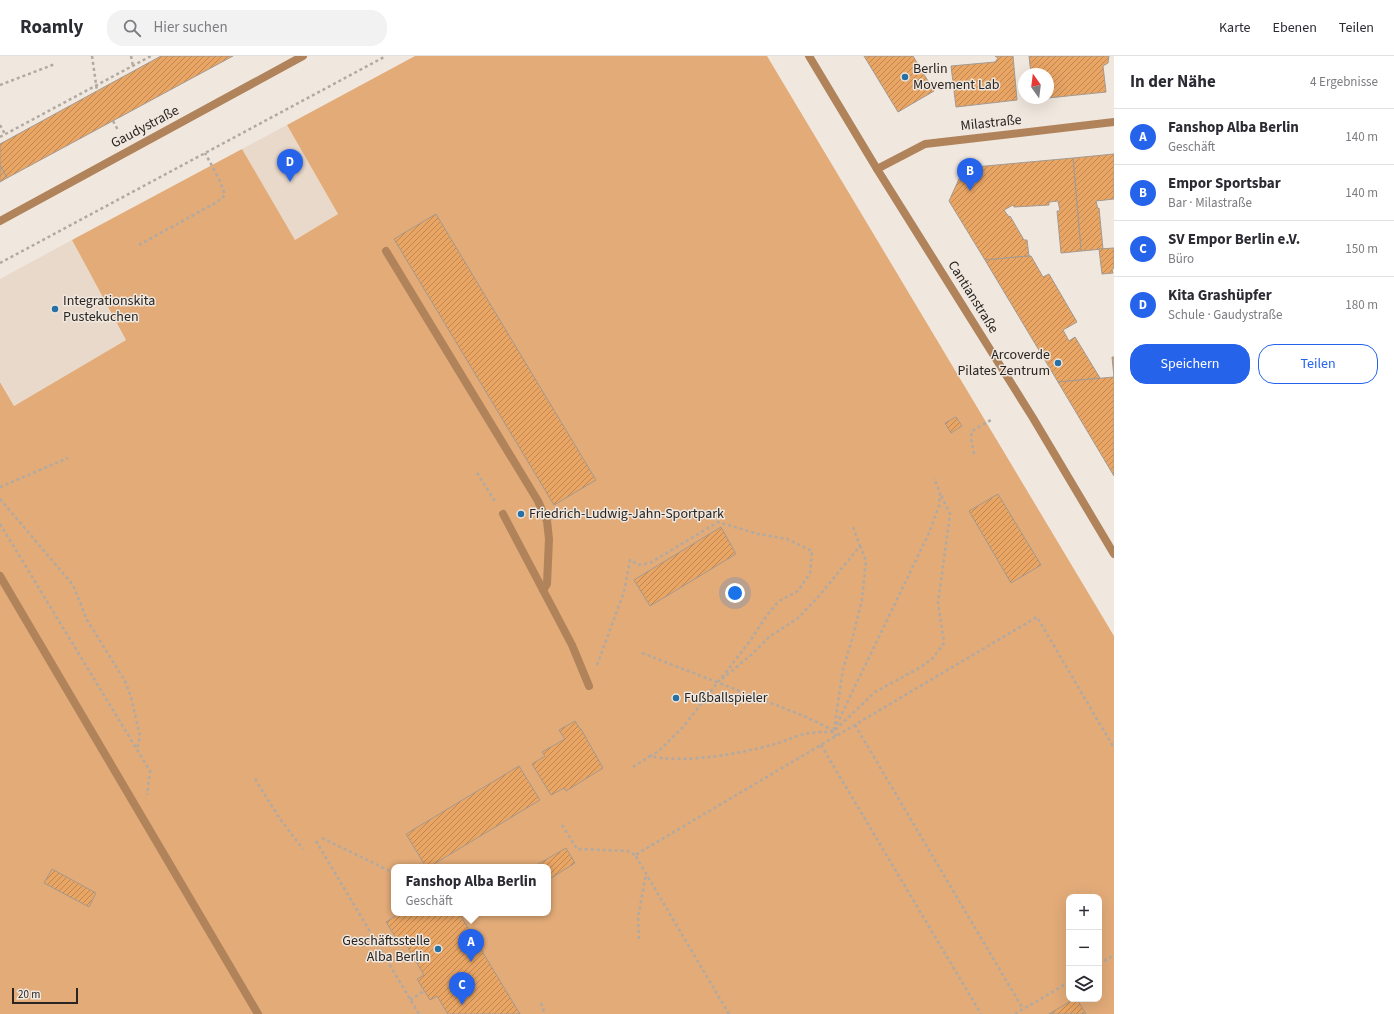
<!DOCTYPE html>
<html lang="de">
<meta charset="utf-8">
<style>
:root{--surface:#fff;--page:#f2f2f3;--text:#2b2b33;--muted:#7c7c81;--line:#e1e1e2;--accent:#2563eb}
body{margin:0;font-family:"Source Sans 3",sans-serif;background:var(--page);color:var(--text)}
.controls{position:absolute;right:12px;bottom:12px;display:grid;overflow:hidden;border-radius:8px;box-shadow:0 4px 16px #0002}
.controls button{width:36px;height:36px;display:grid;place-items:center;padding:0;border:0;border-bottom:1px solid var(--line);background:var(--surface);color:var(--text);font:20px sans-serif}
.compass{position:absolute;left:1018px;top:12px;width:36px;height:36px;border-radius:50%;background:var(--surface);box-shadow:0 4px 16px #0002;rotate:346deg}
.scale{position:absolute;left:12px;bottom:10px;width:66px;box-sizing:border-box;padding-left:4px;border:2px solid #282522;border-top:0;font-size:11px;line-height:14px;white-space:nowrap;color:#282522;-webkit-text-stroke:3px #f0e7de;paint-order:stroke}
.you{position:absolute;left:735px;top:537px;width:14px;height:14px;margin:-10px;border:3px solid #fff;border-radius:50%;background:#1a73e8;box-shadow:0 0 0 6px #1a73e833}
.badge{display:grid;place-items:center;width:26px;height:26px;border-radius:50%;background:var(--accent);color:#fff;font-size:13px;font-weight:700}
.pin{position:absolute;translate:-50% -33px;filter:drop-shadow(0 1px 2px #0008)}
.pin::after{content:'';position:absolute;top:21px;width:14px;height:12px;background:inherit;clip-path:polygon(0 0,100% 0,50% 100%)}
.popup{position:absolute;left:391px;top:808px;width:160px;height:52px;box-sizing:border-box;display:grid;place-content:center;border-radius:8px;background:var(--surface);filter:drop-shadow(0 1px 3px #0005);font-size:13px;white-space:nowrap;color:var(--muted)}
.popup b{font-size:15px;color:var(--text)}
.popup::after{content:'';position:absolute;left:50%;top:100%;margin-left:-8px;border:8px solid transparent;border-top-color:var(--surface)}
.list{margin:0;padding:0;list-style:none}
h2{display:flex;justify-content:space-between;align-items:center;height:52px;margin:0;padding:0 16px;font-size:17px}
h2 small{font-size:13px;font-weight:400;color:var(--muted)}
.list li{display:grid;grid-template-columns:26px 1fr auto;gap:12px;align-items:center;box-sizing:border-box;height:56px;padding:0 16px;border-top:1px solid var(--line)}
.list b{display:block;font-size:15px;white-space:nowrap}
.list p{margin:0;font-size:13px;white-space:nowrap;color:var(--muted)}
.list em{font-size:13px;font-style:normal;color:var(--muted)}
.actions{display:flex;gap:8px;padding:12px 16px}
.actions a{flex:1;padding:9px 0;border:1px solid var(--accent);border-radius:16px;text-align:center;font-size:14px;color:var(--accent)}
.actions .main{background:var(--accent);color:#fff}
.icon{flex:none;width:22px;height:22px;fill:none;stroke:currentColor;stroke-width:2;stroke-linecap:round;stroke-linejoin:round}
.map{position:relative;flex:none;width:1114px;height:958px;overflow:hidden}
header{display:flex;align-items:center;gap:24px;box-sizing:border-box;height:56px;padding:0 20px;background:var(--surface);border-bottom:1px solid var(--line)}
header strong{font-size:19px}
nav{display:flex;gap:22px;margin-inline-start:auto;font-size:14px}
.search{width:280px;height:36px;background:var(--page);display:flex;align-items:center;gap:10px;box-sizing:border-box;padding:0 14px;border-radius:16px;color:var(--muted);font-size:15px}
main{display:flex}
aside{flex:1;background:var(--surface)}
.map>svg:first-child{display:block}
.built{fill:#e9d9cb}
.park{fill:#e2ab78;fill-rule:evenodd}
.building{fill:url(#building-hatch);stroke:#a39a92}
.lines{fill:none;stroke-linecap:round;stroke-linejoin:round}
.path{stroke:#b1aaa3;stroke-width:2.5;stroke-dasharray:3 3;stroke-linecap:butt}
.lane{stroke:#b0835a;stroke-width:8}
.street{stroke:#b0835a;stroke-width:8}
.poi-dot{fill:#2670a3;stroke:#f0e7de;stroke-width:1.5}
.labels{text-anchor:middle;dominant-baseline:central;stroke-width:3;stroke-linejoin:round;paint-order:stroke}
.poi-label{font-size:14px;fill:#282522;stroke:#f0e7de;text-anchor:start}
.street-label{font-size:14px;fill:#282522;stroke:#f0e7de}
</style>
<header>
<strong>Roamly</strong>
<div class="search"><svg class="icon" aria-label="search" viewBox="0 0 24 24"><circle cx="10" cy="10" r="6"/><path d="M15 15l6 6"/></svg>Hier suchen</div>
<nav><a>Karte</a><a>Ebenen</a><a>Teilen</a></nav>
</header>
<main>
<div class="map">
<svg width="1114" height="958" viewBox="0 0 1114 958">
<defs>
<pattern id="building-hatch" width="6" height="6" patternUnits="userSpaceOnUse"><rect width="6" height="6" fill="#e9a564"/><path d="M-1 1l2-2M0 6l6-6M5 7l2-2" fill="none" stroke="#bd8652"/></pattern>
</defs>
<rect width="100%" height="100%" fill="#f0e7de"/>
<g class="built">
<polygon points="287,69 338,158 295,184 242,93"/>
<polygon points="72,184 126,284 14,350 0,325 0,223"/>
</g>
<path class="park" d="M 415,0 L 767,0 L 1114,580 L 1114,958 L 0,958 L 0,326 L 14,350 L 126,284 L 72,184 L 242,93 L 295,184 L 338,158 L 287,69 ZM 394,811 L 548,811 L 548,857 L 394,857 ZM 1069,841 L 1099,841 L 1099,943 L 1069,943 Z"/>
<g class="building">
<polygon points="161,0 233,0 7,122 0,109 0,88"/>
<polygon points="864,0 913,0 934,35 898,56"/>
<polygon points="995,0 1013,0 1017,44 956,51 951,10 995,6 998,2"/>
<polygon points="1029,0 1109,0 1108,7 1103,10 1106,36 1048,42 1048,18 1031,18"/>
<polygon points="1114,98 1114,143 1096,145 1098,153 1099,152 1103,193 1081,195 1073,102"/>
<polygon points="1073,102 1081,195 1061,197 1057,155 1060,155 1058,145 1049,146 1049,149 1014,151 1013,149 1004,154 1009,161 1010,160 1024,184 1027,184 1029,200 985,204 949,145 964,112"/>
<polygon points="0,109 7,122 0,126"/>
<polygon points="436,158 596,424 554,449 394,183"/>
<polygon points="1114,192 1114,212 1112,213 1113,217 1102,218 1099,193"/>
<polygon points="1029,200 1031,200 1043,221 1049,218 1077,266 1063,274 1069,285 1075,281 1100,322 1058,326 985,204"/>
<polygon points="1112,301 1114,301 1114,321"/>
<polygon points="1114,321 1114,420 1058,326"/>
<polygon points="956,361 962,370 951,377 945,367"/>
<polygon points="998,438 1041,509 1011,527 969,455"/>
<polygon points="721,471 736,498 650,550 634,524"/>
<polygon points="575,665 580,673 581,673 603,712 566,735 564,732 551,739 532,708 545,700 542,696 565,683 559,674"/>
<polygon points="519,710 540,744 429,811 426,811 406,778"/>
<polygon points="566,792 575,807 548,824 548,811 533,811"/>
<polygon points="52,813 96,837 89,851 44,827"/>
<polygon points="400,857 459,857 520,958 448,958 437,940 430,944 417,923 424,919 403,883 398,885 386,866"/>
<polygon points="1074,943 1077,943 1086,958 1049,958"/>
</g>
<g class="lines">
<g class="path">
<polyline points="92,0 97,35"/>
<polyline points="131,0 133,10"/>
<polyline points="0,29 55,8"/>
<polyline points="113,65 118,74"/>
<polyline points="0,69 5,78"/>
<polyline points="0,81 151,0"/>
<polyline points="139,189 217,146 225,139 219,123 205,97"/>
<polyline points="0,207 386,0"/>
<polyline points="974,398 971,381 972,375 991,364"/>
<polyline points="477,417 496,447"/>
<polyline points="0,431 68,402"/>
<polyline points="0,443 73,529 87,564 125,625 131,641 140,680 137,693"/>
<polyline points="0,468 150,715 147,739"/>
<path d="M 642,597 L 804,660 C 815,666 830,670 836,680"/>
<path d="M 597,609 L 624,536 L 630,504 L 638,509 L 650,507 L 718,466 L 758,478 L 787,483 L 812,495 L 810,517 L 798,535 L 779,545 L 767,559 L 750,585 L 683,671 L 659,695 L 650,700 C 682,708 739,698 771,689 C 784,686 796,679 809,677 C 817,676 825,676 833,676 L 875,636 L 921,611 L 933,602 L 944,587 L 938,547 L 950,458 L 940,437"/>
<polyline points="722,623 751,599 769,581 798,562 819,540 860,490 853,471"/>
<polyline points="855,669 1023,953"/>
<polyline points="834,674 929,477 939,450 940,437 934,422"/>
<polyline points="834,674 843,613 853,580 862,543 866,505 860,490"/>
<polyline points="821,689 981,958"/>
<polyline points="633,711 650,700"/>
<polyline points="255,723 280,763 303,793"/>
<polyline points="562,769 577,793 628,795 635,799"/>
<polyline points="322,782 394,817"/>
<polyline points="316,785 419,958"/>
<polyline points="639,883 638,862 646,818"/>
<polyline points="1099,908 1114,899"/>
<polyline points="410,944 424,935"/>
<polyline points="541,947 544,956 543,958"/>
<polyline points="729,958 635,799 1037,561 1114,692"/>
<polyline points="1015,958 1069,926"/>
</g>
<g class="lane">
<polyline points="386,195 538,445 547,465 549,483 547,528 543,534"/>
<polyline points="503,458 572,589 589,630"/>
<polyline points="0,520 258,958"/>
</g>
<g class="street">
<polyline points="809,0 877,113 1033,362 1114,498"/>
<polyline points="877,113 925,88 1114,66"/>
<polyline points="0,165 303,0"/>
</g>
</g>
<g class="poi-dot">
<circle cx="905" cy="21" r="4"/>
<circle cx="55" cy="253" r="4"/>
<circle cx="1058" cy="307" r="4"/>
<circle cx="521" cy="458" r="4"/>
<circle cx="676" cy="642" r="4"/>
<circle cx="438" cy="893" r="4"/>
</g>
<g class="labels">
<g class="poi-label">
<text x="913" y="13">Berlin<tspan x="913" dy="16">Movement Lab</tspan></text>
<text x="63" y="245">Integrationskita<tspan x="63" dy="16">Pustekuchen</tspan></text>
<text x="1050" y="299" text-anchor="end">Arcoverde<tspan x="1050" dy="16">Pilates Zentrum</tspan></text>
<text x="529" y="458">Friedrich-Ludwig-Jahn-Sportpark</text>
<text x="684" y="642">Fußballspieler</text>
<text x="430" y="885" text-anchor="end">Geschäftsstelle<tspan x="430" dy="16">Alba Berlin</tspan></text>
</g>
<g class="street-label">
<text transform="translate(991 67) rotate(-6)">Milastraße</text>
<text transform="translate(145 71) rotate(-28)">Gaudystraße</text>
<text transform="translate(973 241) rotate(58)">Cantianstraße</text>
</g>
</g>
</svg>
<div class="controls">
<button>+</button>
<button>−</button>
<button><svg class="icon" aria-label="layers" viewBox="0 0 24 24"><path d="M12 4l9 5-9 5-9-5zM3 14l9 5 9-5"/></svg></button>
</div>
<svg class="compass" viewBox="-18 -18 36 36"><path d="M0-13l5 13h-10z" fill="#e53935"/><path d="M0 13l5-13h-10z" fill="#7c7c81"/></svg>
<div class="scale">20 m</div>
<div class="you"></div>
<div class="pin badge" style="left:471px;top:906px">A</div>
<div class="popup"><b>Fanshop Alba Berlin</b>Geschäft</div>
<div class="pin badge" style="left:970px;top:135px">B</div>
<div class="pin badge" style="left:462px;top:949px">C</div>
<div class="pin badge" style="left:290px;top:126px">D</div>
</div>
<aside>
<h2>In der Nähe<small>4 Ergebnisse</small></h2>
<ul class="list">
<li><span class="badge">A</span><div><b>Fanshop Alba Berlin</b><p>Geschäft</p></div><em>140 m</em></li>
<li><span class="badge">B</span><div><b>Empor Sportsbar</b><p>Bar · Milastraße</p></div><em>140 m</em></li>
<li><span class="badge">C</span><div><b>SV Empor Berlin e.V.</b><p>Büro</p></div><em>150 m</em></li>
<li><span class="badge">D</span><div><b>Kita Grashüpfer</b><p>Schule · Gaudystraße</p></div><em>180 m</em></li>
</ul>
<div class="actions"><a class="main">Speichern</a><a>Teilen</a></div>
</aside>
</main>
